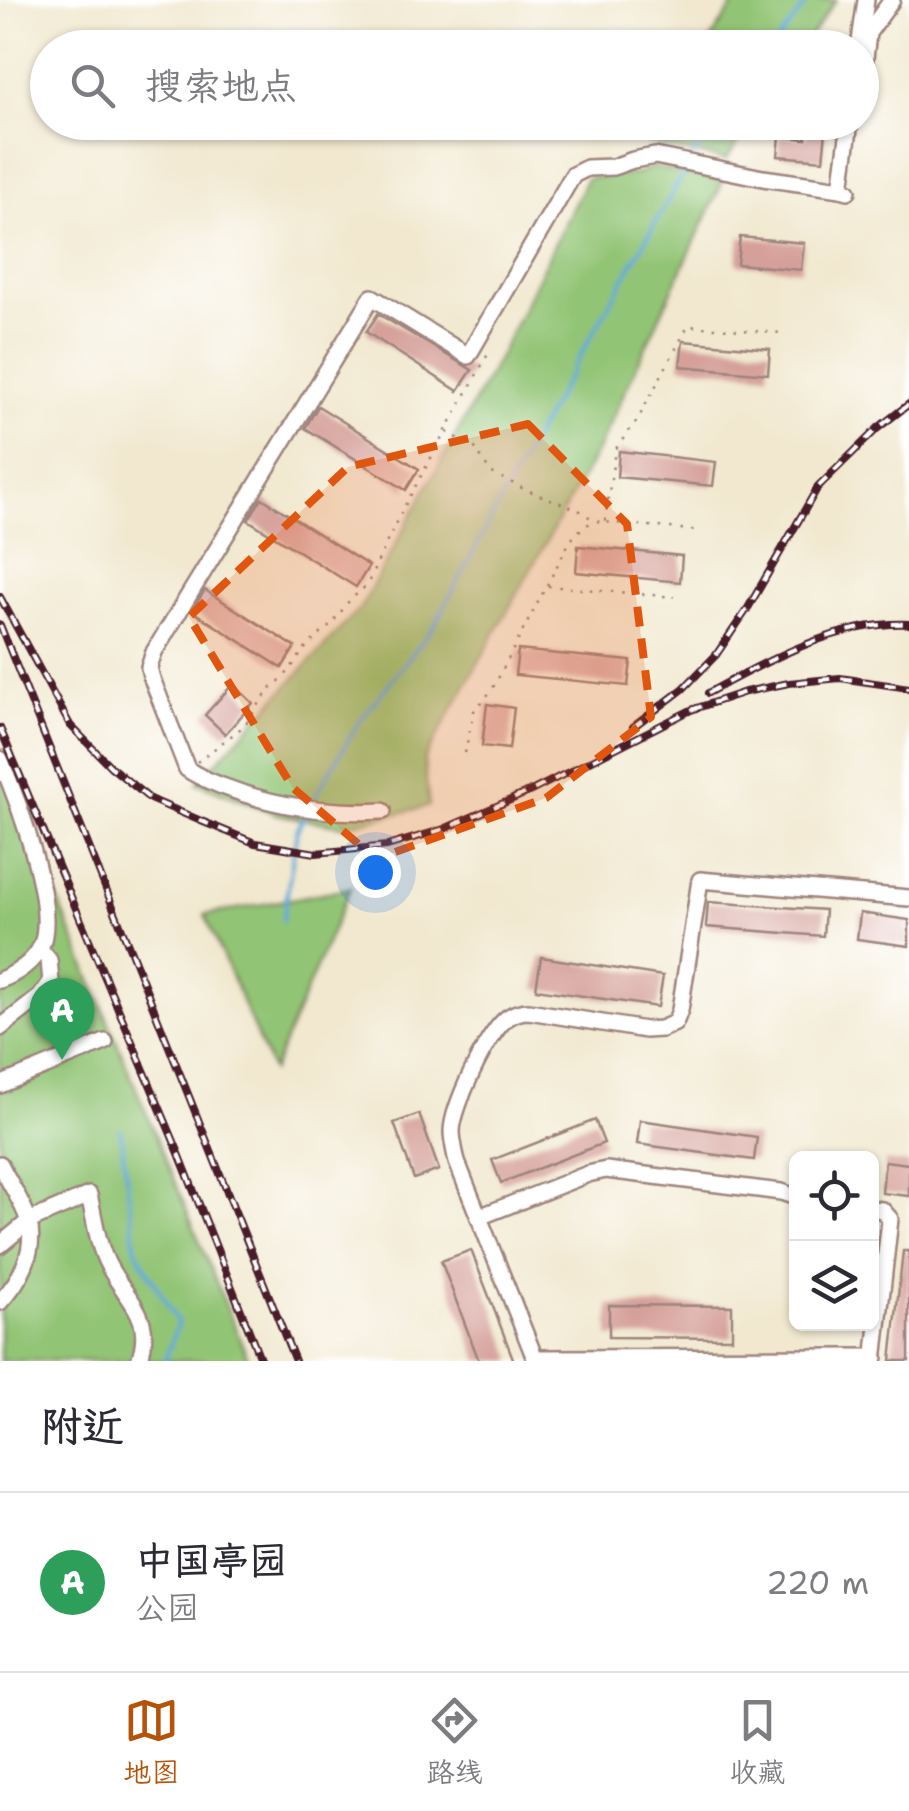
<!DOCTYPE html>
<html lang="zh">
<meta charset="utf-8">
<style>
:root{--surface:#fff;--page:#f7f7f7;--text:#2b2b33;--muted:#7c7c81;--line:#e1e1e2;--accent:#b45309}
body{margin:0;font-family:"Shantell Sans","LXGW WenKai TC",sans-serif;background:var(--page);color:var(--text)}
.controls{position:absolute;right:30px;bottom:30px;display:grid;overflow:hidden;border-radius:15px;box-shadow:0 2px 8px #0004}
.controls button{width:90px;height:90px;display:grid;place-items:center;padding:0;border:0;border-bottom:2px solid var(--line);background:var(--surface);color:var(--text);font:50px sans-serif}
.you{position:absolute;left:375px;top:872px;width:35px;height:35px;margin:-25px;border:8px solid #fff;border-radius:50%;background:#1a73e8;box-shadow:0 0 0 15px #1a73e833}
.badge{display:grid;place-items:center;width:65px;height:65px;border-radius:50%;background:var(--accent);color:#fff;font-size:32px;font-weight:700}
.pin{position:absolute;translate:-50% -82px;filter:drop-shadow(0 2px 5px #0008)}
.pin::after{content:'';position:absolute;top:52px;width:35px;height:30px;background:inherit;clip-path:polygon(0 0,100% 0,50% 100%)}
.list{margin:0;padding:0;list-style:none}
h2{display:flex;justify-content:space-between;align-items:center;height:130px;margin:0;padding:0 40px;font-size:42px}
h2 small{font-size:32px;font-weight:400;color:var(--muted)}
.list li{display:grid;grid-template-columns:65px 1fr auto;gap:30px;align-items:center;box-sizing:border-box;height:180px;padding:0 40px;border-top:2px solid var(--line)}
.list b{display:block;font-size:38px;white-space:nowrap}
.list p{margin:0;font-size:32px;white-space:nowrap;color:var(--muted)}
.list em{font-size:32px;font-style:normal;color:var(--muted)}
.icon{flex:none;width:55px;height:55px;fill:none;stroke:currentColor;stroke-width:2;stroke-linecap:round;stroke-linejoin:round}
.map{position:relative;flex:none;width:909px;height:1361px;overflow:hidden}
.search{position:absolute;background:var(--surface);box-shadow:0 2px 8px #0004;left:30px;right:30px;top:30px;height:110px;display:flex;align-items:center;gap:25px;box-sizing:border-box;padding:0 35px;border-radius:55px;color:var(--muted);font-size:38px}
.sheet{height:310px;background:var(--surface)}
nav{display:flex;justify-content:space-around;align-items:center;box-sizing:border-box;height:140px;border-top:2px solid var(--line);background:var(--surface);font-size:28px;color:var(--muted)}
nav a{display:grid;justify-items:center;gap:5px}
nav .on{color:var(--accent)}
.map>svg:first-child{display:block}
.green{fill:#92c474;stroke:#6e7250;stroke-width:2.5}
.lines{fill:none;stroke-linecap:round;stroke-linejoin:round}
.stream{stroke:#65aadb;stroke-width:4}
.building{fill:#d6a09a}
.minor-casing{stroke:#9e847d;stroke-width:20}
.path{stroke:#9e847d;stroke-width:2.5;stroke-dasharray:2.5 8;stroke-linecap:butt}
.minor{stroke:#fff;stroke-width:15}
.rail-casing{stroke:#4a1f2b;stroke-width:8}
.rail{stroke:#fff;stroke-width:4;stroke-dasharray:11;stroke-linecap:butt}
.marked{fill:#e0560e;fill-opacity:0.2;stroke:#e0560e;stroke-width:8;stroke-dasharray:20 12;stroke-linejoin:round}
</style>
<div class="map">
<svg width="909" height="1361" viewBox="0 0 909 1361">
<rect width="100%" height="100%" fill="#fff"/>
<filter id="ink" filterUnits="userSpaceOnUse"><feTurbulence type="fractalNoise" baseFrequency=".01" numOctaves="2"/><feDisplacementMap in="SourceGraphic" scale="20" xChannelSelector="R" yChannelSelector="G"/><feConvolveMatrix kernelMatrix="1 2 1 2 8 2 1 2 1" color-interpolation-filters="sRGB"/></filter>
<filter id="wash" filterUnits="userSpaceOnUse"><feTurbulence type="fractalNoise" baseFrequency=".0048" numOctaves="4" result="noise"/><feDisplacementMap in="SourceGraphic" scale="40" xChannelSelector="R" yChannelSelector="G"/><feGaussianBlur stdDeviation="2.25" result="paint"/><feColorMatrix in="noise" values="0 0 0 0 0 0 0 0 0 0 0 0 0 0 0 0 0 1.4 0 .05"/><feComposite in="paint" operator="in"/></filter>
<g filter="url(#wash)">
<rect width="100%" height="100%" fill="#f1e8cf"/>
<g class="green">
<polygon points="737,0 836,0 803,47 706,47"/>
<polygon points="661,123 661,122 752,123 726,160 649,144"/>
<polygon points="653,167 723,181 597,451 424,760 429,806 342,826 277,814 197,783 361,607 500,355 587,178 636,174"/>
<polygon points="0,760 249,1361 0,1361"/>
<polygon points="350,888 272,1071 205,915"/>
</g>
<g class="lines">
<g class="stream">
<polyline points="773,48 809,0"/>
<polyline points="691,161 714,122"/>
<polyline points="310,805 359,722 436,623 537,432 686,169"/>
<polyline points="283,920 297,830 306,813"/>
<polyline points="120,1129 136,1250 178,1323 165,1361"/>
</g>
</g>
<g id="blocks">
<g class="building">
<polygon points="808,122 827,122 823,160 778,156 780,136 806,139"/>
<polygon points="740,237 804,243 801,270 737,264"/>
<polygon points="378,314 472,370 458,391 366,332"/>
<polygon points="683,341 770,349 768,374 680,366"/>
<polygon points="318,406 419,469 406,490 305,428"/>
<polygon points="619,451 716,462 713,486 617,477"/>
<polygon points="262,498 369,566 356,587 248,520"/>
<polygon points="578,546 682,556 680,582 576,572"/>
<polygon points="205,590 295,647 282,668 192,611"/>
<polygon points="518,650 631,661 628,686 515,675"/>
<polygon points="233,684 253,703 225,734 205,715"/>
<polygon points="487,704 514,708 509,749 482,746"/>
<polygon points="708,902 825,910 823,936 706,927"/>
<polygon points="860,913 909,920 909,946 857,939"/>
<polygon points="541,957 663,976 658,1007 536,989"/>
<polygon points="419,1114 439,1170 414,1179 394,1123"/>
<polygon points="595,1120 604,1143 501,1183 492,1160"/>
<polygon points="640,1120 757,1137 754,1160 637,1144"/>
<polygon points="885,1161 909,1164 909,1196 882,1193"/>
<polygon points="471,1250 514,1361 479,1361 441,1261"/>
<polygon points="903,1251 909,1251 909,1361 891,1361"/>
<polygon points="609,1305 732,1306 732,1338 609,1337"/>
</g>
</g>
</g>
<g filter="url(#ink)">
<use href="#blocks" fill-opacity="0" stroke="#9e847d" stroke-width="2.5"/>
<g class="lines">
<g class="minor-casing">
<g id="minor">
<polyline points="860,41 866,0"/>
<polyline points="862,84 868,33 892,0"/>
<polyline points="848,191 841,189 850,122"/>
<path d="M 0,759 C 17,798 58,907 41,946 C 34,962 16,974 0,980"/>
<path d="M 383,811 C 328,814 273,806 222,786 C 209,781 198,777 187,769 L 151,676 L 149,667 L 154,652 L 372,297 L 468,356 L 573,175 L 587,168 L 613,167 L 633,160 L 655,156 L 763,178 L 841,189"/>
<polyline points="0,1028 40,997 51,982 49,960 40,949"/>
<polyline points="0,1085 105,1042"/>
<path d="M 0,1164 C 8,1181 24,1204 29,1222 C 36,1252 20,1281 0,1302"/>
<polyline points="872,1209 882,1210 890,1219 874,1361"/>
<polyline points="479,1217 588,1174 606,1170 781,1192 796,1197"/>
<path d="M 0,1245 L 29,1221 L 89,1195 C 94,1215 96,1237 104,1256 C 120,1297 157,1311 139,1361"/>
<polyline points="535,1358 875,1357"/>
<path d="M 536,1361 L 457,1162 C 455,1152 452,1141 452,1131 C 453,1106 487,1034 507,1018 C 514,1013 520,1011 529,1011 L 645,1030 L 661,1029 L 675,1023 L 680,1010 L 700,880 L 909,898"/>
</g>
</g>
<g class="path">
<polyline points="447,432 475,448 490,472 526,490 579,510 595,521"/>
<polyline points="605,521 615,450 638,419 688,326 782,333"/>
<polyline points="548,586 675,597"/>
<path d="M 465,753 L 474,711 L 492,690 L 569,543 C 576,533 583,526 595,521 L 701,531"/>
<polyline points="197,762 244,726 269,690 285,676 307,646 331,625 349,601 367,585 397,520 488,354"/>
</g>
<use href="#minor" class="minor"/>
<g class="rail-casing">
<g id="rail">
<polyline points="0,597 70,725 111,767 150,799 201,821 255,843 316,853 387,846 444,829 533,790 691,710 745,692 789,683 840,678 909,688"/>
<polyline points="0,625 295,1361"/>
<path d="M 708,693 C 769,660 838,621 909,624"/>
<polyline points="633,727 683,689 716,655 748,608 818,487 878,428 909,404"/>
<polyline points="0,728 178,1151 261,1361"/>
</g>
</g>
<use href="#rail" class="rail"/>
</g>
</g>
<path class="marked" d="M 528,424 L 627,524 L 651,717 L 546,798 L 376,859 L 293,788 L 189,617 L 348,467 Z"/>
</svg>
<div class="controls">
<button><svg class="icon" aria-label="locate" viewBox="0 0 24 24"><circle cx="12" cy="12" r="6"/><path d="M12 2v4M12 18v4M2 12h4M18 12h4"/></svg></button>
<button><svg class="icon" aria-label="layers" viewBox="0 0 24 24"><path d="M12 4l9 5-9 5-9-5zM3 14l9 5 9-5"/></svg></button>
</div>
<div class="you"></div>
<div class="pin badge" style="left:62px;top:1060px;background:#2e9e5b">A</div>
<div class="search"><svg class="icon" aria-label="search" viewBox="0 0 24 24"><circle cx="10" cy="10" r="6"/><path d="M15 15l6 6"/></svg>搜索地点</div>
</div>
<section class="sheet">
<h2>附近<small></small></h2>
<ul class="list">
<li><span class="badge" style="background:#2e9e5b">A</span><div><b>中国亭园</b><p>公园</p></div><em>220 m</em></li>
</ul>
</section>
<nav>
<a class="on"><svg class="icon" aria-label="map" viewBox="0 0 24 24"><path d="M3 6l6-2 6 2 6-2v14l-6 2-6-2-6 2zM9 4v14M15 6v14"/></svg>地图</a>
<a><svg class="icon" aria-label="directions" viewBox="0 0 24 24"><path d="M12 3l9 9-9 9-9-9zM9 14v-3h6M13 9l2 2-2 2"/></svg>路线</a>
<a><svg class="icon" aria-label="saved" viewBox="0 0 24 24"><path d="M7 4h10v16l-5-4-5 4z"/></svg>收藏</a>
</nav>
